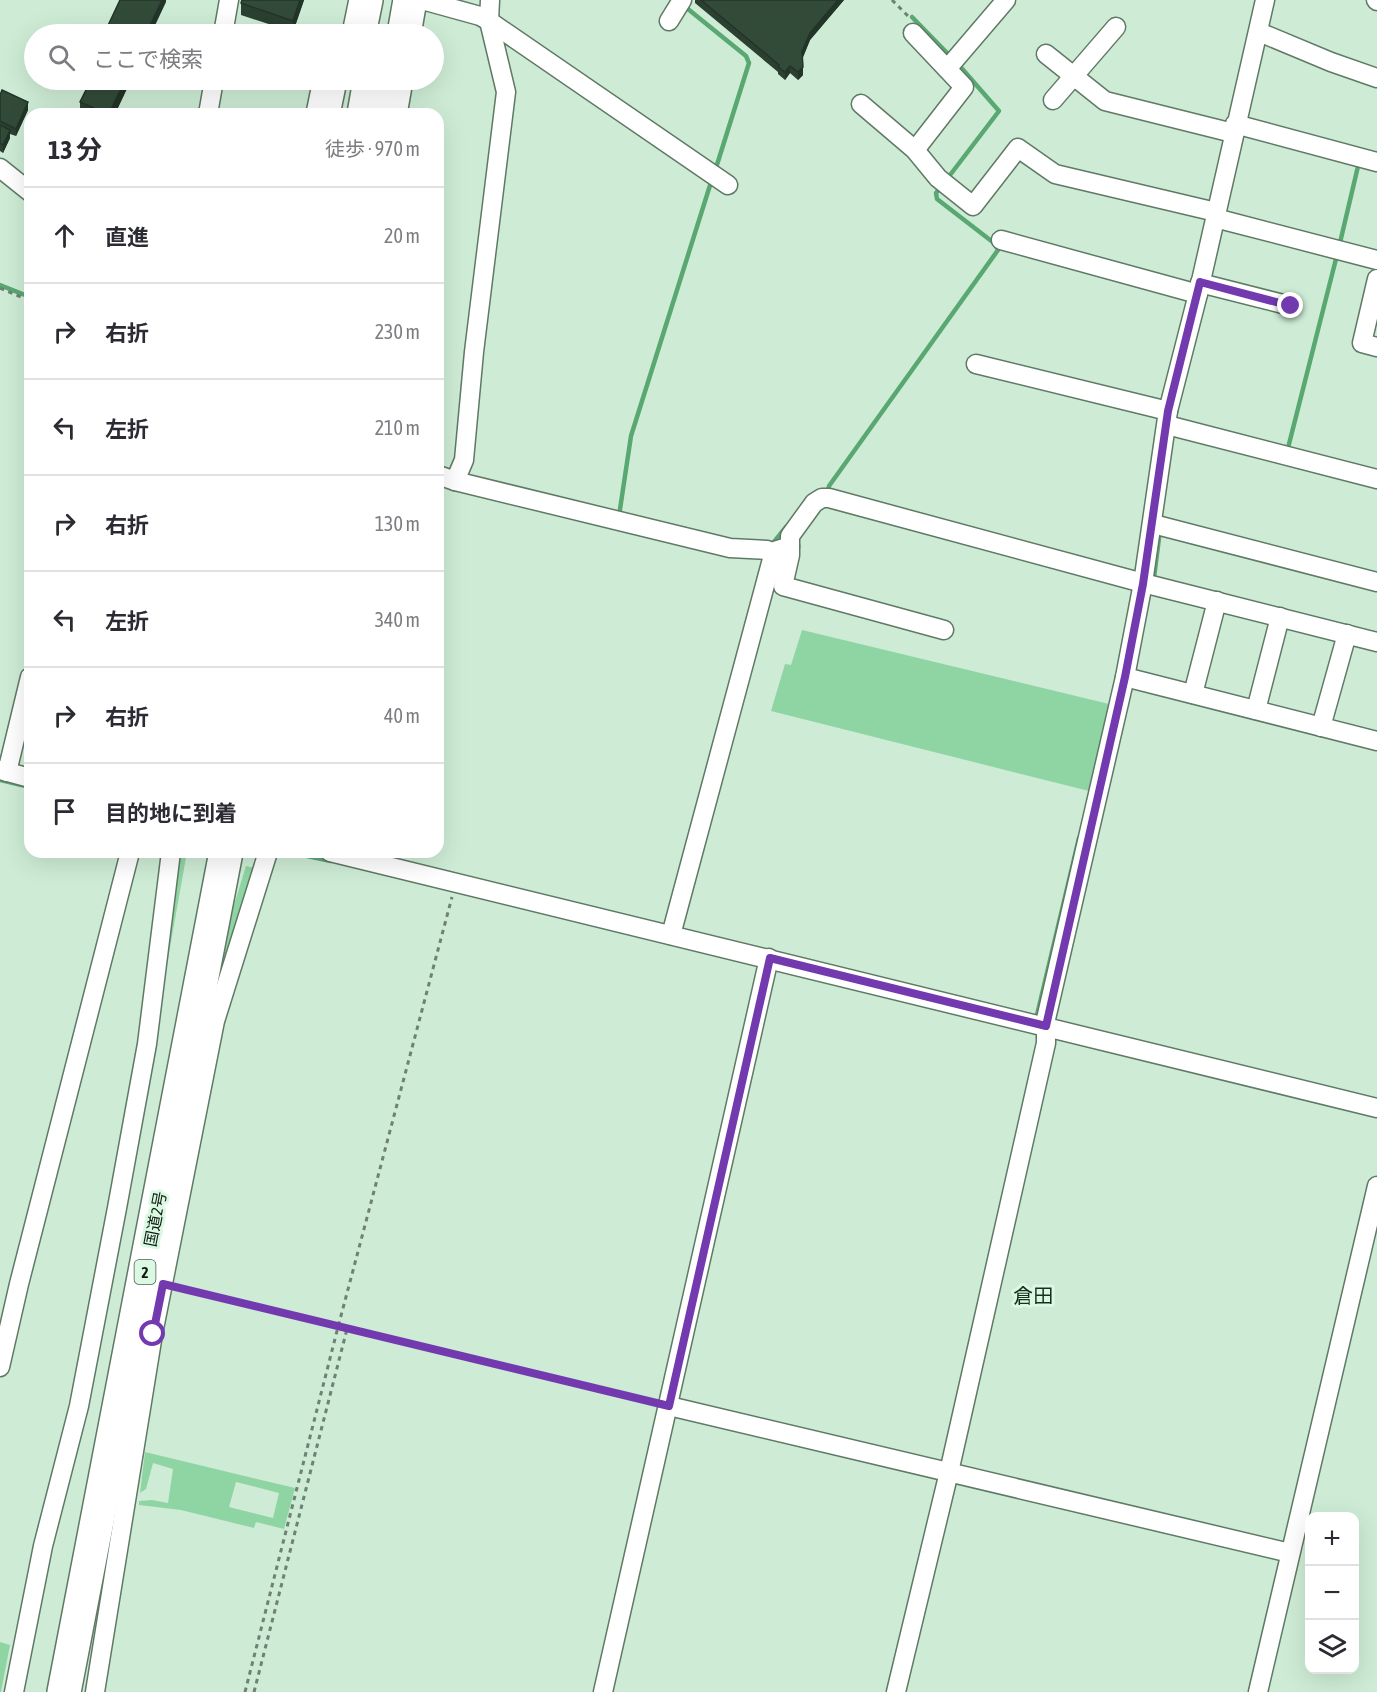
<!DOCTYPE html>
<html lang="ja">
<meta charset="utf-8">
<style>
:root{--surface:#fff;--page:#f7f7f7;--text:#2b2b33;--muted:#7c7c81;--line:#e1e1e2}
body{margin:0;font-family:"Asap Condensed","Noto Sans JP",sans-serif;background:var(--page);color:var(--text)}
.controls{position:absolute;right:18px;bottom:18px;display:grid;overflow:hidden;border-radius:12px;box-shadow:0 6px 24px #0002}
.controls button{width:54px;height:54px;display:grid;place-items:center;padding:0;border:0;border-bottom:2px solid var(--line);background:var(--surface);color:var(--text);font:30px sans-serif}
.stop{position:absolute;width:18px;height:18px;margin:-14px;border:4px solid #733ab0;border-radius:50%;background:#fff}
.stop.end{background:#733ab0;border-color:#fff;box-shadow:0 2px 6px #0008}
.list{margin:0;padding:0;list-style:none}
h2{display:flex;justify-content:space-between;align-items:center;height:78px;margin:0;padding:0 24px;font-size:26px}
h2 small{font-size:20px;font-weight:400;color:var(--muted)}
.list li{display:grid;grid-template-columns:39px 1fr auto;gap:18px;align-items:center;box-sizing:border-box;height:96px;padding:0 24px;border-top:2px solid var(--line)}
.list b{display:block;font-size:22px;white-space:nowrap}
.list em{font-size:20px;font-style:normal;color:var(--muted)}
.icon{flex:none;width:33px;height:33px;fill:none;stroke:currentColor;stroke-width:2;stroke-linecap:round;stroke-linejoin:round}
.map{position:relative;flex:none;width:1377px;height:1692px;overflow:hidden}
.search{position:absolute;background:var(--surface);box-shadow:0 6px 24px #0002;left:24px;top:24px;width:420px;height:66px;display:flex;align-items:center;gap:15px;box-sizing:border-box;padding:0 21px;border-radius:33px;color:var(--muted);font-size:22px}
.panel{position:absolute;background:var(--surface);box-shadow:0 6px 24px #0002;left:24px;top:108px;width:420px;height:750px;border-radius:18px}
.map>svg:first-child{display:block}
.green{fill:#8fd5a3;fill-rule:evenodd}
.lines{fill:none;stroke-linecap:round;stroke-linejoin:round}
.stream{stroke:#59a872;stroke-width:4.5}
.street-casing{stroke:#5f7965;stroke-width:21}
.highway-casing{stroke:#5f7965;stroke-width:36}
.path{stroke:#6e8273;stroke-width:3;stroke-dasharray:4.5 4.5;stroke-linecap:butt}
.street{stroke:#fff;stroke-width:18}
.highway{stroke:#fff;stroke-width:33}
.wall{fill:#2b4031}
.shaded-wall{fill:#233428}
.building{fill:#324b39;stroke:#233428;stroke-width:1.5}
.route{stroke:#733ab0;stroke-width:8}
.labels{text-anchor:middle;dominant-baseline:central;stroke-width:6;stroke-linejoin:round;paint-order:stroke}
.shield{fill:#dbf9e2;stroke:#4c5c50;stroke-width:1.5}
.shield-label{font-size:15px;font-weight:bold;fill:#0e1911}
.street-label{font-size:16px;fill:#0e1911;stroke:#dbf9e2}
.quarter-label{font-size:20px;fill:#17301f;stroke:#dbf9e2}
</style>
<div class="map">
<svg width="1377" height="1692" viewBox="0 0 1377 1692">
<rect width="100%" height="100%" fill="#ceecd5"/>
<g class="green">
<polygon points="802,630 1109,704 1089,791 771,711 785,664 791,665"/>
<polygon points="177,852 187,852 161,998"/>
<polygon points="246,866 259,869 210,1014 224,937"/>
<path d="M 145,1452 L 295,1488 L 284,1529 L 256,1522 L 254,1528 L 181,1510 L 139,1505 L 139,1501 L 152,1500 L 168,1503 L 173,1469 L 153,1463 L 146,1489 L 140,1493 ZM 236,1482 L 279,1493 L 273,1518 L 229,1507 Z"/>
<polygon points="0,1642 10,1645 1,1692 0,1692"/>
</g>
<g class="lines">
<g class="stream">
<polyline points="683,5 746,56 749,63 715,171"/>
<polyline points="912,17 952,58"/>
<polyline points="947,179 999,111 958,64"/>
<polyline points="1339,247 1359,162"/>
<polyline points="0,285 30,297"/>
<polyline points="1285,447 1288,448 1337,255"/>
<polyline points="828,491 829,486 998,250 994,243 937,199 936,193 942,186"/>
<polyline points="438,503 439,498"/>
<polyline points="619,516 631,436 712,179"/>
<polyline points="775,544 774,542 786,527"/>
<polyline points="1154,578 1160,530"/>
<polyline points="0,780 30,787"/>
<polyline points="288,852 331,861"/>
<polyline points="1037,1015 1079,838"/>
</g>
<g class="street-casing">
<g id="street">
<polyline points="422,0 480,16 489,21 728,185"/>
<polyline points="1376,0 1377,1"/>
<polyline points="669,21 682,0"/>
<polyline points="1259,32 1331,62 1377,78"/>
<polyline points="913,33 964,87 915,150"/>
<polyline points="223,34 229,0"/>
<polyline points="1046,54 1105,101 1233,133"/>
<polyline points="947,69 1006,0"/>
<polyline points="1053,100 1116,27"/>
<polyline points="861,104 915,150 938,178 973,206 1018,148 1055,174 1216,212"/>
<polyline points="208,114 214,80"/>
<polyline points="1235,124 1377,162"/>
<polyline points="0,168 30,192"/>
<polyline points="1215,218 1377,260"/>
<polyline points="1001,240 1198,294"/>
<polyline points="1377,279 1362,343 1377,347"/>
<polyline points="1200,283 1291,306"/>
<polyline points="976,364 1168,411"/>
<polyline points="1167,425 1377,479"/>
<polyline points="438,475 455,481 730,548 767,550 771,552 790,546 790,536 814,503 822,498 829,498 1143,583 1377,642"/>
<polyline points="455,481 464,460 474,352 506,92 489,21 490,0"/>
<polyline points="1153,524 1377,582"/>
<polyline points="790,546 790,555 783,586 944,630"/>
<polyline points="1125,677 1377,741"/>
<polyline points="1193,694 1217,601"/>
<polyline points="1256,710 1280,617"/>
<polyline points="1321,727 1347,634"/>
<polyline points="0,770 30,778"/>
<polyline points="7,772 30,677"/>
<polyline points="330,852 1377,1108"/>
<polyline points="671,935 772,559 771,552"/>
<polyline points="0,1367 19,1284 130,852"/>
<polyline points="669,1406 1290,1553"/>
<polyline points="14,1692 43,1546 79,1406 117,1208 147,1044 171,852"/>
<polyline points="95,1692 153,1334 215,1021 268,852"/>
<polyline points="603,1692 769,958"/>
<polyline points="896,1692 949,1472 1046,1043 1046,1019 1125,677 1143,583 1168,411 1198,294 1265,0"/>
<polyline points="1258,1692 1377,1186"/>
</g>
</g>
<g class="highway-casing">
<g id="highway">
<polyline points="359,34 366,0"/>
<polyline points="404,34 410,0"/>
<polyline points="323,114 330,80"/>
<polyline points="364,114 370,80"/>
<polyline points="390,114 396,80"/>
<polyline points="64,1692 226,852"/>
</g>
</g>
<g class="path">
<polyline points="892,0 909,17"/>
<polyline points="0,288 30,301"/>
<polyline points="179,1288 654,1402"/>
<polyline points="245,1692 338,1327 452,897"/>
<polyline points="254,1692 347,1329"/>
</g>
<use href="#street" class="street"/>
<use href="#highway" class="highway"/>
</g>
<g class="wall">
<polygon points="242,0 304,0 293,32 241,15 241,3"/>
<polygon points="695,0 844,0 810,40 802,59 803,75 798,80 790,73 785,80 778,74 778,72 695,3"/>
<polygon points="85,80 131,80 115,114 80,114 80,102 87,88 85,88"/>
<polygon points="0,95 28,110 16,136 10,134 10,138 3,153 0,151"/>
</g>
<g class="shaded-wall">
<polygon points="162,0 166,0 166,2 151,34 146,34"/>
<polygon points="300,0 304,0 293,32 293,21"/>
<polygon points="838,0 844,0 810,40 802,60 802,52 810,33"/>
<polygon points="790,66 790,73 785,80 785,72"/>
<polygon points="803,67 803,75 798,80 798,72"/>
<polygon points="125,80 131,80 115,114 109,114"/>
<polygon points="28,102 28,110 16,136 16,129"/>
<polygon points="10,130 10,138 3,153 3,145"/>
</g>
<g class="building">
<polygon points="120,0 162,0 146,34 104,34"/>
<polygon points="242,0 300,0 293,21 241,3"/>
<polygon points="701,0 838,0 810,33 802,52 803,67 798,72 790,66 785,72 778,67 779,65"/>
<polygon points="91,80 125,80 109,114 107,114 80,102"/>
<polygon points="2,90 28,102 16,129 0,121 0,95"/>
<polygon points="0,125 10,130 3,145 0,143"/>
</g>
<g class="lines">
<polyline class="route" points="153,1334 163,1284 669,1406 770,958 1046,1026 1125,677 1143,584 1168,411 1200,282 1291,306"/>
</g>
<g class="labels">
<rect class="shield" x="134.5" y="1260" width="21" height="24" rx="4.5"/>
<g class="shield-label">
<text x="145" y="1272">2</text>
</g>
<g class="street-label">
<text transform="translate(155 1219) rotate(-79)">国道2号</text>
</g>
<g class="quarter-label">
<text x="1033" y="1295">倉田</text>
</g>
</g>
</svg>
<div class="controls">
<button>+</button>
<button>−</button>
<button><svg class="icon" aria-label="layers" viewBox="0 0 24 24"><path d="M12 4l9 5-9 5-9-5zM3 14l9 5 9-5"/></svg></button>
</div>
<div class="stop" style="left:153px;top:1334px"></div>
<div class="stop end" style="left:1291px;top:306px"></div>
<div class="search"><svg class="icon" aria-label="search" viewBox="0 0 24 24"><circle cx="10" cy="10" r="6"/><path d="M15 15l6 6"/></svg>ここで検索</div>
<section class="panel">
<h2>13 分<small>徒歩 · 970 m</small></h2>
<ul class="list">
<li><svg class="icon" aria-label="ahead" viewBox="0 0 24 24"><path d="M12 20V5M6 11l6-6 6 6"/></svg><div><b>直進</b></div><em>20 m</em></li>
<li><svg class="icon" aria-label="right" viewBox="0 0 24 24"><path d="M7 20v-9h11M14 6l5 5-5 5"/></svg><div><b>右折</b></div><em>230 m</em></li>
<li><svg class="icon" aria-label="left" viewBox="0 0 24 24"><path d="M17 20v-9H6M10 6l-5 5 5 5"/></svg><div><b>左折</b></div><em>210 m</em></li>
<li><svg class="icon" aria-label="right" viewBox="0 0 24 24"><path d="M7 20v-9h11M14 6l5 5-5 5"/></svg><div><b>右折</b></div><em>130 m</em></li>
<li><svg class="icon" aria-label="left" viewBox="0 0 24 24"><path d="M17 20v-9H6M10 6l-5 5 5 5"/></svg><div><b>左折</b></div><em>340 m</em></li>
<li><svg class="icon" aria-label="right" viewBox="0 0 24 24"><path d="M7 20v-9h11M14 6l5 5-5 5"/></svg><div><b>右折</b></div><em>40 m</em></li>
<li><svg class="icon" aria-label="arrive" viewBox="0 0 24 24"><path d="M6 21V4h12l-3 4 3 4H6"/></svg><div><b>目的地に到着</b></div></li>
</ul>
</section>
</div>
